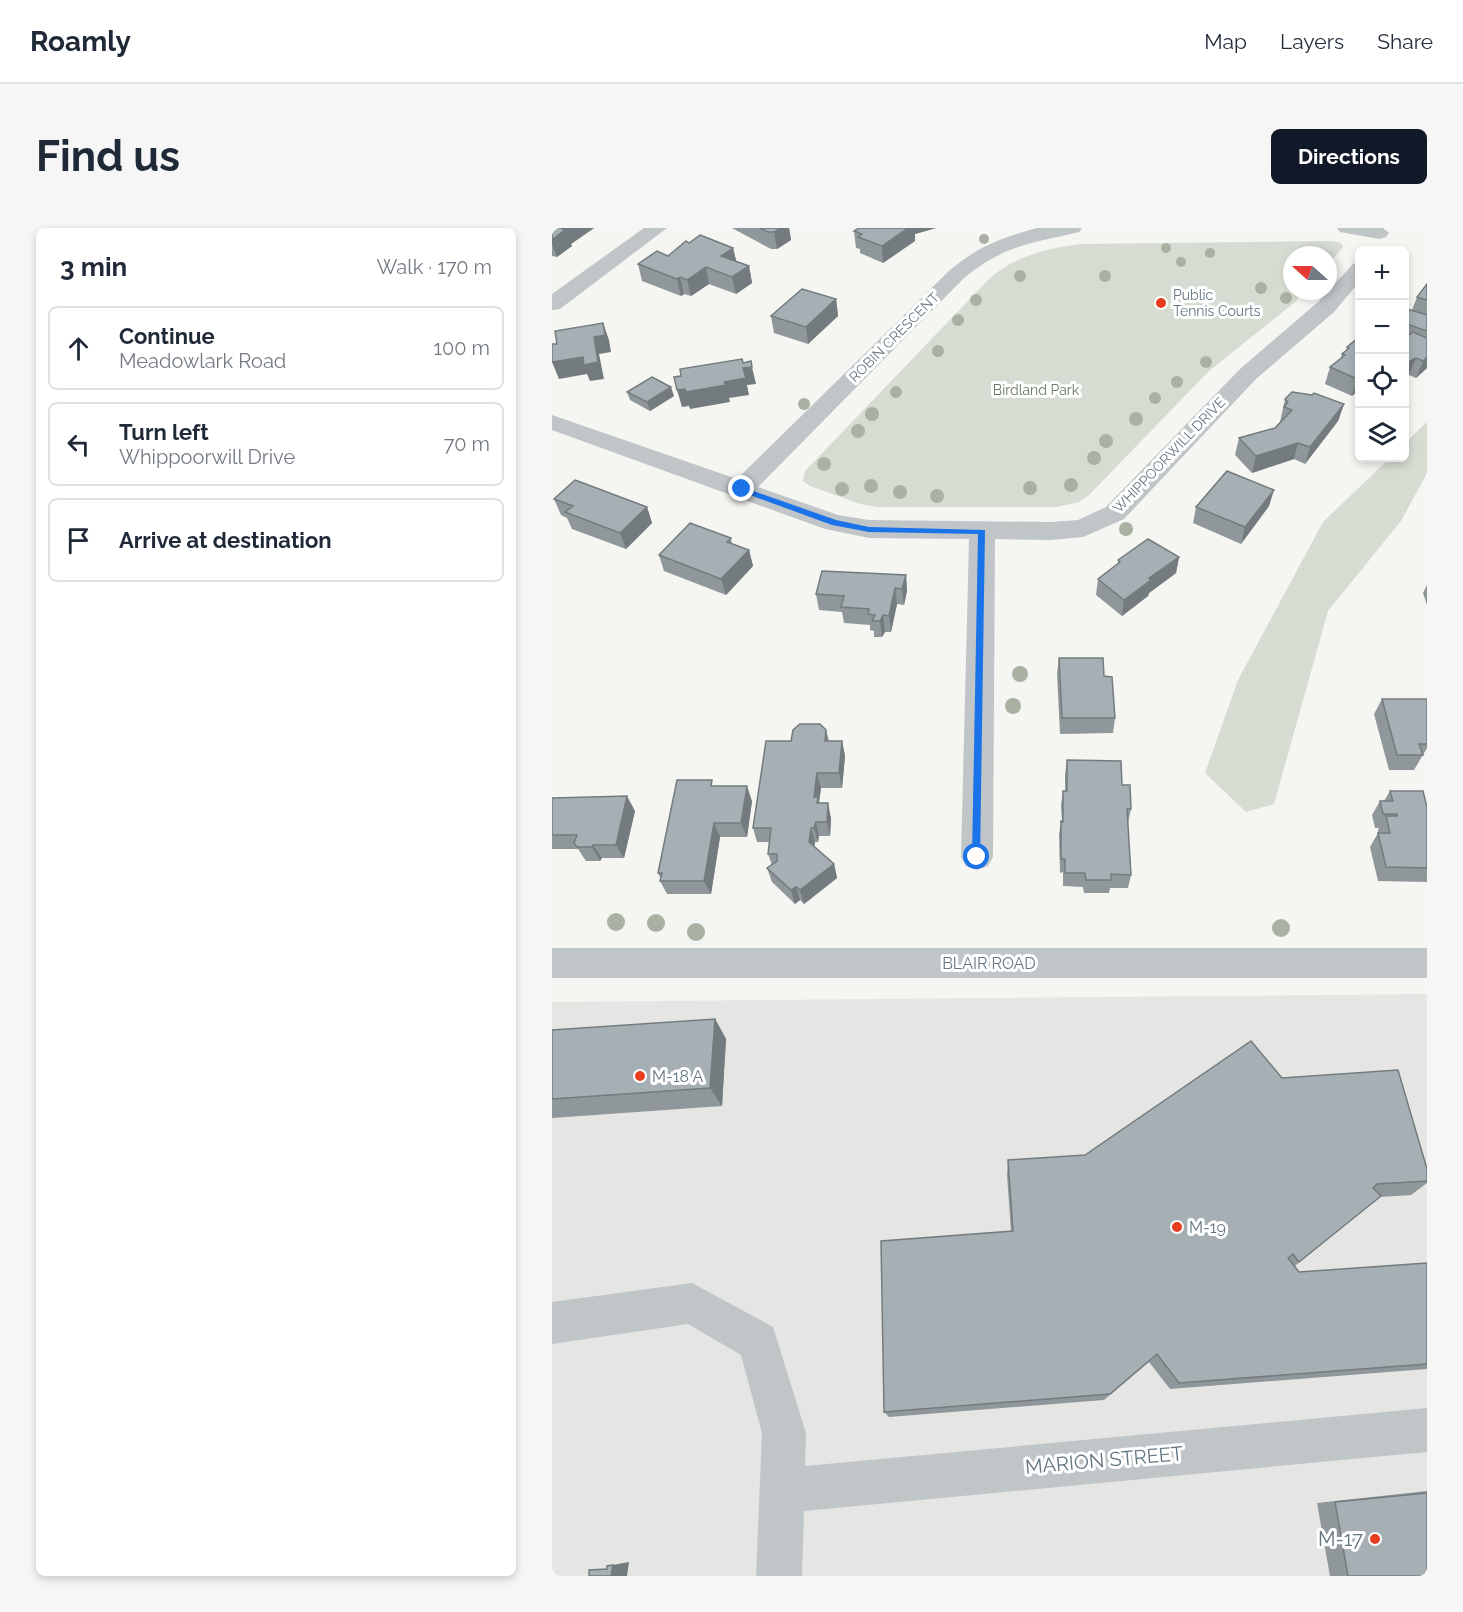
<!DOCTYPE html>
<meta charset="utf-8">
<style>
:root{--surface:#fff;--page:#f6f6f7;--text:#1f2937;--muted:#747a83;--line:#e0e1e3;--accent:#111827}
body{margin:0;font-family:Raleway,sans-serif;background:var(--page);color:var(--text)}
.controls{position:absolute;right:18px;top:18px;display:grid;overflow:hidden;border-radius:9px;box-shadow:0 3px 9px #0003}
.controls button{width:54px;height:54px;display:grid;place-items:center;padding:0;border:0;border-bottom:2px solid var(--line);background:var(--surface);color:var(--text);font:30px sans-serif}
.compass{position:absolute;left:731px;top:18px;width:54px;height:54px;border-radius:50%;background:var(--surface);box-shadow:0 3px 9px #0003;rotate:291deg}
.stop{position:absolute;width:18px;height:18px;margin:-14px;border:4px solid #1a73e8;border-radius:50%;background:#fff}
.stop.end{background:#1a73e8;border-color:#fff;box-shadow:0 2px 6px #0008}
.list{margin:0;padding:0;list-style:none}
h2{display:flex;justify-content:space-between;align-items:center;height:78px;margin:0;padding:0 24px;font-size:26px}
h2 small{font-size:20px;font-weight:400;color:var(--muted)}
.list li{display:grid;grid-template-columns:39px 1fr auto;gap:18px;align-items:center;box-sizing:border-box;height:84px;margin:0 12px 12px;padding:0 12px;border:2px solid var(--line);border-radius:9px}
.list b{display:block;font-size:22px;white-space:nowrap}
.list p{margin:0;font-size:20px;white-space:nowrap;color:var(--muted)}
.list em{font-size:20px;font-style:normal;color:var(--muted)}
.icon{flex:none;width:33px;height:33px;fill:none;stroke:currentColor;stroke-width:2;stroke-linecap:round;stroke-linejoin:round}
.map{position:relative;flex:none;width:875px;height:1348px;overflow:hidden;border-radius:9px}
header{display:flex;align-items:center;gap:36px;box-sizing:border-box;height:84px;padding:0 30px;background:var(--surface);border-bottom:2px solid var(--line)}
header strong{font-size:28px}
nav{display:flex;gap:33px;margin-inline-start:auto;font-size:21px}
.intro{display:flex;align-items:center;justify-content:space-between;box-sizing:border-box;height:144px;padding:0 36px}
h1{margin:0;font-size:42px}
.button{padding:15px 27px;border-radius:9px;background:var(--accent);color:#fff;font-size:21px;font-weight:700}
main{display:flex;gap:36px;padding:0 36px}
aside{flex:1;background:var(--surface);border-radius:9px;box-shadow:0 3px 9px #0003}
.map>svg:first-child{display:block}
.built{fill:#e5e6e4}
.green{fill:#d6dcd2}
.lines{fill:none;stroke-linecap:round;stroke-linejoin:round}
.minor{fill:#c0c5c7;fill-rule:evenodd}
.tree{fill:#a8b1a2}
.wall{fill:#8f979b}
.shaded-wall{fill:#747b7e}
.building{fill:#a6b0b4;stroke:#747b7e;stroke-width:1.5}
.route{fill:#1a73e8}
.poi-dot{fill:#e83c1e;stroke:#fff;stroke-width:2}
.labels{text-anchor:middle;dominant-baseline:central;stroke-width:6;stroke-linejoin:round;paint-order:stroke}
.far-poi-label{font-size:14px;fill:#637783;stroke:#fff;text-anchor:start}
.far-street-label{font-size:14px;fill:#637783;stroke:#fff}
.far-park-label{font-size:14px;fill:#697a62;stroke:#fff}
.street-label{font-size:16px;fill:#637783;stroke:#fff}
.poi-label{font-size:16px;fill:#637783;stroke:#fff;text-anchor:start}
.near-street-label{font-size:20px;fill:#637783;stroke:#fff}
.near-poi-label{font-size:20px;fill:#637783;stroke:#fff;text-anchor:end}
</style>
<header>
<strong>Roamly</strong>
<nav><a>Map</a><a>Layers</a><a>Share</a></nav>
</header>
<div class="intro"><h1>Find us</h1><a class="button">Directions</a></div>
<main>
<aside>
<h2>3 min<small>Walk · 170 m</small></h2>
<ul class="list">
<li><svg class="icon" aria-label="ahead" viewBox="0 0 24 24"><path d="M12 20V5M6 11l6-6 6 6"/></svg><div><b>Continue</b><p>Meadowlark Road</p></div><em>100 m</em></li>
<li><svg class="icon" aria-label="left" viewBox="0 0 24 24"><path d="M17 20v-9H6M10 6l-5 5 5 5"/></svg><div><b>Turn left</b><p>Whippoorwill Drive</p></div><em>70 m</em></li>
<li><svg class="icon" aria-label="arrive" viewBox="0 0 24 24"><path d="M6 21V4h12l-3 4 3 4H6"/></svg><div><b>Arrive at destination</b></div></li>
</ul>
</aside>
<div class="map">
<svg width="875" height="1348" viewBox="0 0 875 1348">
<rect width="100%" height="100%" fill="#f5f5f1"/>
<polygon class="built" points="875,766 875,1348 0,1348 0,774"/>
<g class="green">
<path d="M 780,13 L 789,15 L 791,19 L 776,37 L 776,27 L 740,27 L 740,63 L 753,63 L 742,75 L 657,143 L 537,267 L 527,274 L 505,279 L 326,279 L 308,276 L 258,258 L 251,253 L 253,243 L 437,51 C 463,28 495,20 529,16 Z"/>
<polygon points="875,194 875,245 849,293 776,383 722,576 694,584 653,545 686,452 771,294 838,230 852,230 853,215"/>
</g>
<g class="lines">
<g class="minor">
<polygon points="92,0 115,0 8,81 0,82 0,66"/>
<path d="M 485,0 L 530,0 L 527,4 C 478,16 454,16 412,50 L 206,259 L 286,287 L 317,292 L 499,294 L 526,292 L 554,279 L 688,141 L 766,74 L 801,36 L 808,34 L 808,53 L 782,84 L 704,151 L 572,291 L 531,309 L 499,312 L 443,311 L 441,629 L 436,638 L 425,642 L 414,638 L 409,629 L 417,311 L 317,310 L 273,301 L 0,202 L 0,187 L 185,251 L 398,42 C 427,18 449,10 485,0 Z"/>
<polygon points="785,0 831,0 837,5 834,9 827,11 788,4"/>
<rect x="0" y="720" width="875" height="30"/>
<polygon points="140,1055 221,1099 254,1205 253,1238 875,1180 875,1224 252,1283 250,1348 204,1348 210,1205 189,1127 136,1096 0,1116 0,1074"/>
</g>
</g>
<g class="tree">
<circle cx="432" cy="11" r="5"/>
<circle cx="614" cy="20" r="5"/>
<circle cx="658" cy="25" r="5"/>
<circle cx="629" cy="34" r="5"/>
<circle cx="468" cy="48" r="6"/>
<circle cx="553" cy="48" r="6"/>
<circle cx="709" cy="60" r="6"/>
<circle cx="734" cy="70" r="6"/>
<circle cx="424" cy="72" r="6"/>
<circle cx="406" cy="92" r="6"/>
<circle cx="386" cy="123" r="6"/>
<circle cx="654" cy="134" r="6"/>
<circle cx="625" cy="154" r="6"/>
<circle cx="344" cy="164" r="6"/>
<circle cx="603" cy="170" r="6"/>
<circle cx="252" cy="176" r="6"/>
<circle cx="320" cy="186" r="7"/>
<circle cx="584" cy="191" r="7"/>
<circle cx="306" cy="203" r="7"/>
<circle cx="554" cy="213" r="7"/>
<circle cx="542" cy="230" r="7"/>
<circle cx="272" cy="236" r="7"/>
<circle cx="519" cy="257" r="7"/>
<circle cx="319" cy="258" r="7"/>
<circle cx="478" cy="260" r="7"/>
<circle cx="290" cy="261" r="7"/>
<circle cx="348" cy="264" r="7"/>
<circle cx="385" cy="268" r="7"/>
<circle cx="574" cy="301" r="7"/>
<circle cx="468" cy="446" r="8"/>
<circle cx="461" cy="478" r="8"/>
<circle cx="64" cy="694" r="9"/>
<circle cx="104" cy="695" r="9"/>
<circle cx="729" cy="700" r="9"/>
<circle cx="144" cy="704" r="9"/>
</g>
<g class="wall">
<polygon points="0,0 42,0 19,16 20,18 5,29 0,28"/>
<polygon points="180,0 237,0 239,12 225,21 219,21"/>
<polygon points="384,0 363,6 363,13 331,35 308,25 308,21 304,20 302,3"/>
<polygon points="137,15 181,20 184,33 197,38 200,55 184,66 157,56 139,68 132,66 129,68 90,53 86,36 116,28"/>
<polygon points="875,56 875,140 864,150 857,147 852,150 852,85 860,82 865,69"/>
<polygon points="284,71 286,88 256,116 222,105 219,88"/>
<polygon points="807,109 807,161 800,168 773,156 778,139 789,130 790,126 794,123 795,119"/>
<polygon points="75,164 122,168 98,183 78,172"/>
<polygon points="733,171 792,176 786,193 753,236 742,231 700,245 683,227 687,210 723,200 728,194"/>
<polygon points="2,271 95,279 100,295 74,321 20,301 15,290 9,287"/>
<polygon points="717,278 689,316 641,295 644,279"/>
<polygon points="179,310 180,316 197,322 201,338 174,367 112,343 107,327"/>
<polygon points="627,329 624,345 597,365 596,368 570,388 544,367 546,351 566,336 566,332"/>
<polygon points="354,347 355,363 352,377 345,376 339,404 333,404 330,409 322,409 322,403 318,402 318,397 292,395 290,384 267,382 264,366"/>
<polygon points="875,357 875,377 871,365"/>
<polygon points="507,430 552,448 563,490 561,505 508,506 505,446"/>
<polygon points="830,471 875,471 875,520 862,542 837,542 822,486"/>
<polygon points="274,502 277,513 290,513 293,528 290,560 269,560 267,575 279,590 278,608 267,608 266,614 263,614 262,618 282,636 285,650 252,676 248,672 243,676 220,654 215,640 220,637 216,626 218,614 205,614 201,600 239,513"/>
<polygon points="515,532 570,557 579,581 576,595 579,647 576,660 558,660 557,665 532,665 531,659 511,658 511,644 508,645 507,607 509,593 510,593 509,577 511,563 513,563 513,547"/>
<polygon points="163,558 200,573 195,609 168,609 159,666 115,666 108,653 108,649 106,645"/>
<polygon points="838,563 875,579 875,654 826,653 818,619 826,605 826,602 827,600 823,600 820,587 828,573 832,573"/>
<polygon points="0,570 83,583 72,630 50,630 48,633 34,633 26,621 0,621"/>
<polygon points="163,791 174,811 170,878 0,890 0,871"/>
<polygon points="730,850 875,941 875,955 859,967 827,969 743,1038 747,1044 875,1035 875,1141 618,1161 597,1134 552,1172 337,1189 332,1184 459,1003 455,947 456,932 533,927"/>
<polygon points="875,1263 875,1348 778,1348 765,1275"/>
</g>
<g class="shaded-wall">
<polygon points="12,0 42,0 19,16 20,18 5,29 0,16 0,12"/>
<polygon points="222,0 237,0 239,12 225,21 222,4"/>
<polygon points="356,0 384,0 363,6 363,13 331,35 330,18"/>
<polygon points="181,20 185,36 169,28"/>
<polygon points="197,38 200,55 184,66 180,49"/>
<polygon points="154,39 157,56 139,68 135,52"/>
<polygon points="128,49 132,66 129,68 125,51"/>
<polygon points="284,71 286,88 256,116 254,99"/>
<polygon points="51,95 57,112 59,124 47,126 52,151 38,153 35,146 7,151 0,134 42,109"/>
<polygon points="875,129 875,140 864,150 871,133"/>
<polygon points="864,130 857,147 852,150 852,140 854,135"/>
<polygon points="200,139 204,156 195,157 197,167 177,170 178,174 138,181 137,178 130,179 125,162 172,154 191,140"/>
<polygon points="807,149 807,161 800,168 805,151"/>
<polygon points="119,159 122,168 98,183 95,174"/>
<polygon points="792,176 786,193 753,236 758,219"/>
<polygon points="746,215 742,231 700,245 704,228"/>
<polygon points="722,262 717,278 689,316 693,299"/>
<polygon points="95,279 100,295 74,321 68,305"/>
<polygon points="197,322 201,338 174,367 169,351"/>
<polygon points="627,329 624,345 597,365 596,368 570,388 572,372 597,350"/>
<polygon points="354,347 355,363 352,377 350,361"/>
<polygon points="343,360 345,376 339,404 337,388"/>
<polygon points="331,387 333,404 330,409 328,393"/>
<polygon points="274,502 277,518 273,513"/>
<polygon points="290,513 293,528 290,560 287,545"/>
<polygon points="265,545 269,560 267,574 269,583 262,569"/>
<polygon points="195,558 200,573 195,609 189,595"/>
<polygon points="75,568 83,583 72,630 64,617"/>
<polygon points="276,575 279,590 278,608 275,594"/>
<polygon points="264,594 267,608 266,614 262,600"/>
<polygon points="162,595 168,609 159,666 152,653"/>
<polygon points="259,600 263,614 261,628 257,614"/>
<polygon points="41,617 50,630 48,633 40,619"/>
<polygon points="282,636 285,650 252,676 248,662"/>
<polygon points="244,659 248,672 243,676 239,662"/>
<polygon points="163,791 174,811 170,878 158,860"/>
<polygon points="77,1334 75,1348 59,1348 61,1337"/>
</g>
<g class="building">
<polygon points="0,0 12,0 11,1 14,1 0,12"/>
<polygon points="208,0 229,0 222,4 216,4"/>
<polygon points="307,0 356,0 330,18 306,9 310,6 302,3"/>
<polygon points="148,7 181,20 169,28 197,38 180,49 154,39 135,52 128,49 125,51 86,36 105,23 116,28 134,13 137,15"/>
<polygon points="875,56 875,72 865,69"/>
<polygon points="250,61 284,71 254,99 219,88"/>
<polygon points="855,81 875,87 875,103 852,95 852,85"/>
<polygon points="51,95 53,107 42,109 46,134 32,137 31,129 0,134 0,116 5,116 3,103"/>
<polygon points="861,104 875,110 875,129 871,133 864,130 854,135 852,135 852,105 857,107"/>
<polygon points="807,109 807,149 805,151 778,139 793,127 790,126 797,120 795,119"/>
<polygon points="190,131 191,135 199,133 200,139 191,140 194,150 172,154 174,157 134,164 133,161 125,162 122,149 129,148 128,141"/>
<polygon points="100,149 119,159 95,174 75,164"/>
<polygon points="740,164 760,167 762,165 792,176 758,219 746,215 704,228 687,210 723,200 740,182 732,179 736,174 733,171"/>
<polygon points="675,243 722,262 693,299 644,279"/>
<polygon points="23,252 95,279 68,305 13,284 21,278 2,271"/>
<polygon points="138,295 179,310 175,314 197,322 169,351 107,327"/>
<polygon points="596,311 627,329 597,350 599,352 572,372 546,351 568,334 566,332"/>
<polygon points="270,343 354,347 350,361 343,360 337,388 331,387 328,393 320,393 323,387 316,386 317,381 289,379 292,368 264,366"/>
<polygon points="507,430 551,430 552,448 560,449 563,490 510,490"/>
<polygon points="830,471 875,471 875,516 867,516 871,527 845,527"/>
<polygon points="248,496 268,496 274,502 273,513 290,513 287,545 265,545 262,569 266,569 265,575 276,575 275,594 264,594 262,600 259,600 257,614 282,636 248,662 244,659 239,662 215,640 225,633 225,626 216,626 219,600 201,600 214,513 239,513 241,502"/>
<polygon points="515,532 569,533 570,557 578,557 579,581 575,581 579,647 559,646 559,652 534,652 533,645 513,645 513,631 509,631 509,593 511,594 511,563 515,563"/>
<polygon points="125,552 160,552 159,558 195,558 189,595 162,595 152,653 108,653 110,645 106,645"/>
<polygon points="838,563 871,563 875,579 875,640 834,639 826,605 838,605 834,588 845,588 845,586 831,586 828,573 841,573"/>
<polygon points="75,568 64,617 41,617 40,619 25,619 22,615 25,607 0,607 0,570"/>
<polygon points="163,791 158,860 0,871 0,802"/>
<polygon points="699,813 730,850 846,842 875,941 875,953 825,956 821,960 829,968 747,1034 741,1026 736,1030 747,1044 875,1035 875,1136 627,1155 605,1126 558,1166 332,1184 329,1013 461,1003 456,932 533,927"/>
<polygon points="875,1265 875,1348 796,1348 783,1274"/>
<polygon points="61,1337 59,1348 37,1348 37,1342 55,1341 55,1338"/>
</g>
<polygon class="route" points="190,259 284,292 317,299 433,302 428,632 421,632 420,629 426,306 317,304 280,297 187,263 186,261"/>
<g class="poi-dot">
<circle cx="609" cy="75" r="6"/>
<circle cx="88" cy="848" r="6"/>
<circle cx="625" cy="999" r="6"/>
<circle cx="823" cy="1311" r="6"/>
</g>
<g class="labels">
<g class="far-poi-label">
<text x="621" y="67">Public<tspan x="621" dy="16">Tennis Courts</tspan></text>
</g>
<g class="far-street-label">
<text transform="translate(342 109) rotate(-45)">ROBIN CRESCENT</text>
<text transform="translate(617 227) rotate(-46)">WHIPPOORWILL DRIVE</text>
</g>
<g class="far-park-label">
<text x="484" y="162">Birdland Park</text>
</g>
<g class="street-label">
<text x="437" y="735">BLAIR ROAD</text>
</g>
<g class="poi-label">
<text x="100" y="848">M-18 A</text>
<text x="637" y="999">M-19</text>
</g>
<g class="near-street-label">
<text transform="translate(552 1232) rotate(-5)">MARION STREET</text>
</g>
<g class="near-poi-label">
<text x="811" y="1311">M-17</text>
</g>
</g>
</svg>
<div class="controls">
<button>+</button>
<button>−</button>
<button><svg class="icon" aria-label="locate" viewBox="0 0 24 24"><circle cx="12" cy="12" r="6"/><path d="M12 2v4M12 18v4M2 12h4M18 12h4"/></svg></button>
<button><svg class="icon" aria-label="layers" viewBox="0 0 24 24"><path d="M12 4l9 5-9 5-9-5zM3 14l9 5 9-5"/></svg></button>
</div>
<svg class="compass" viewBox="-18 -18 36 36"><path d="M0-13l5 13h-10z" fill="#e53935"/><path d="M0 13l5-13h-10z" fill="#747a83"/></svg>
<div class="stop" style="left:425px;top:629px"></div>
<div class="stop end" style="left:190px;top:261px"></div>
</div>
</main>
